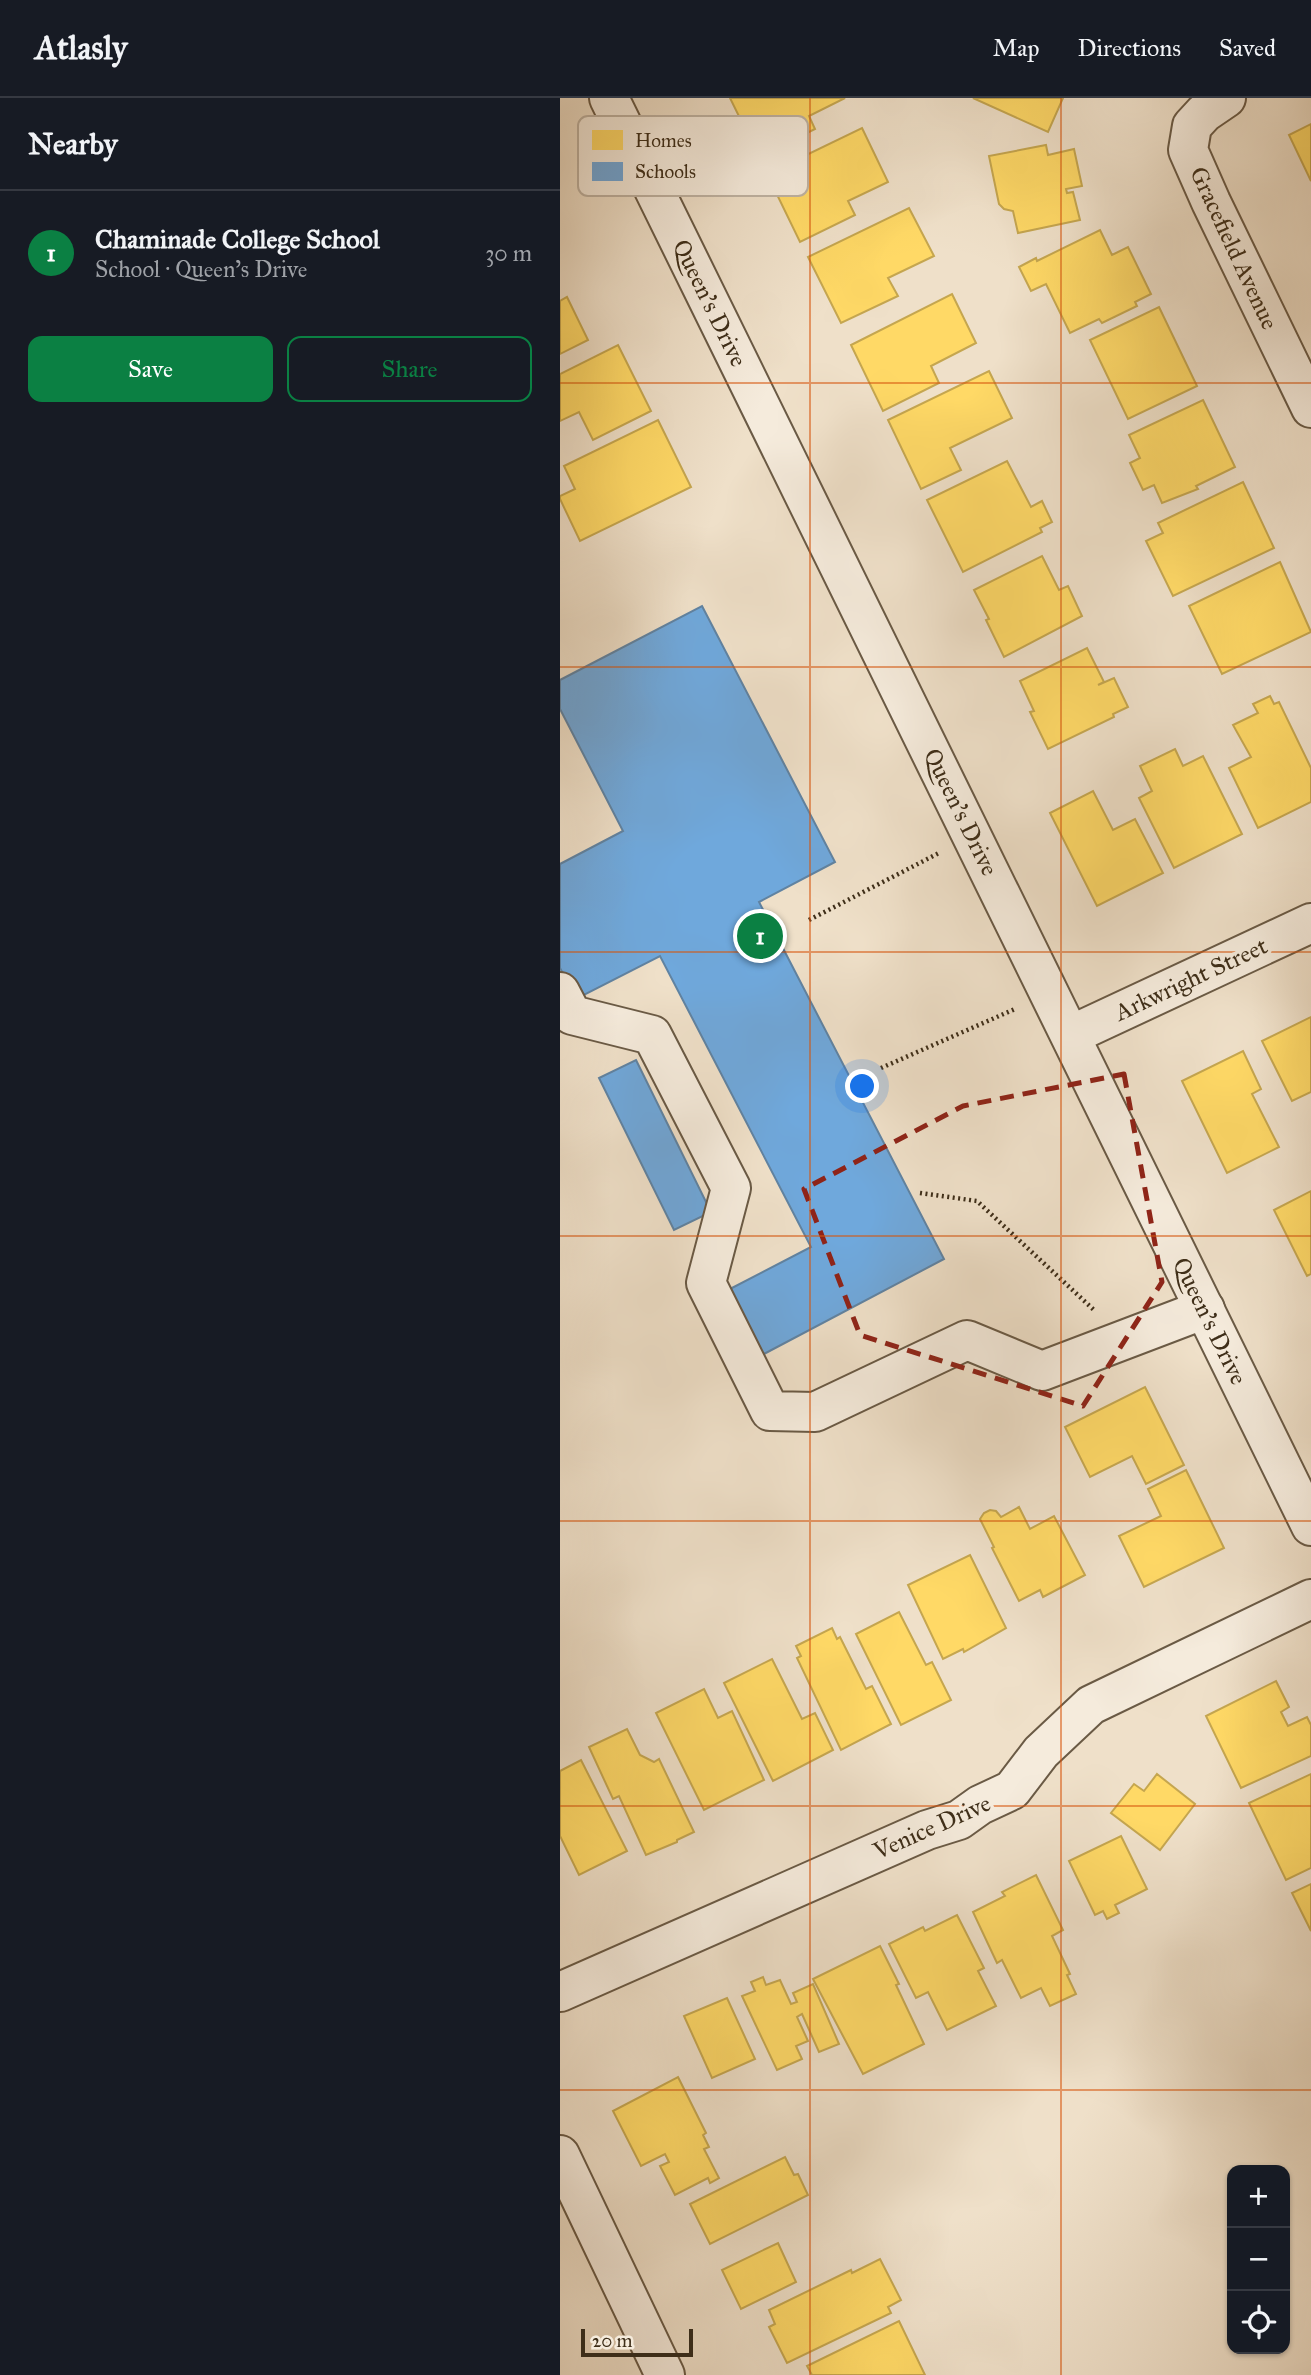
<!DOCTYPE html>
<meta charset="utf-8">
<style>
:root{--surface:#171b24;--page:#20242c;--text:#f1f3f6;--muted:#9ea1a6;--line:#363941;--accent:#0b8043}
body{margin:0;font-family:"IM FELL Great Primer",serif;background:var(--page);color:var(--text)}
.controls{position:absolute;right:21px;bottom:21px;display:grid;overflow:hidden;border-radius:14px;box-shadow:0 2px 5px #0004}
.controls button{width:63px;height:63px;display:grid;place-items:center;padding:0;border:0;border-bottom:2px solid var(--line);background:var(--surface);color:var(--text);font:35px sans-serif}
.scale{position:absolute;left:21px;bottom:18px;width:112px;box-sizing:border-box;padding-left:7px;border:4px solid #3e2e19;border-top:0;font-size:19px;line-height:24px;white-space:nowrap;color:#3e2e19;-webkit-text-stroke:5px #f5ebdc;paint-order:stroke}
.you{position:absolute;left:303px;top:989px;width:24px;height:24px;margin:-18px;border:5px solid #fff;border-radius:50%;background:#1a73e8;box-shadow:0 0 0 10px #1a73e833}
.badge{display:grid;place-items:center;width:46px;height:46px;border-radius:50%;background:var(--accent);color:#fff;font-size:23px;font-weight:700}
.pin{position:absolute;translate:-50% -50%;border:4px solid #fff;box-shadow:0 2px 7px #0006}
.list{margin:0;padding:0;list-style:none}
h2{display:flex;justify-content:space-between;align-items:center;height:91px;margin:0;padding:0 28px;font-size:30px}
h2 small{font-size:23px;font-weight:400;color:var(--muted)}
.list li{display:grid;grid-template-columns:46px 1fr auto;gap:21px;align-items:center;box-sizing:border-box;height:126px;padding:0 28px;border-top:2px solid var(--line)}
.list b{display:block;font-size:26px;white-space:nowrap}
.list p{margin:0;font-size:23px;white-space:nowrap;color:var(--muted)}
.list em{font-size:23px;font-style:normal;color:var(--muted)}
.actions{display:flex;gap:14px;padding:21px 28px}
.actions a{flex:1;padding:16px 0;border:2px solid var(--accent);border-radius:14px;text-align:center;font-size:24px;color:var(--accent)}
.actions .main{background:var(--accent);color:#fff}
.icon{flex:none;width:38px;height:38px;fill:none;stroke:currentColor;stroke-width:2;stroke-linecap:round;stroke-linejoin:round}
.map{position:relative;flex:none;width:751px;height:2277px;overflow:hidden}
header{display:flex;align-items:center;gap:42px;box-sizing:border-box;height:98px;padding:0 35px;background:var(--surface);border-bottom:2px solid var(--line)}
header strong{font-size:33px}
nav{display:flex;gap:38px;margin-inline-start:auto;font-size:24px}
main{display:flex}
aside{flex:1;background:var(--surface)}
.map>svg:first-child{display:block}
.homes{fill:#ffd966;stroke:#c5a64f;stroke-width:2}
.schools{fill:#6fa8dc;stroke:#6083a2;stroke-width:2}
.lines{fill:none;stroke-linecap:round;stroke-linejoin:round}
.minor-casing{stroke:#6a5a45;stroke-width:42}
.path{stroke:#3e2e19;stroke-width:4.5;stroke-dasharray:2 3.5;stroke-linecap:butt}
.minor{stroke:#f5ebdc;stroke-width:38}
.marked{fill:none;stroke:#8f2418;stroke-width:5;stroke-dasharray:14 9;stroke-linejoin:round}
.grid{fill:none;stroke:#d7550d;stroke-width:2;stroke-opacity:0.55}
.labels{text-anchor:middle;dominant-baseline:central;stroke-width:7;stroke-linejoin:round;paint-order:stroke}
.street-label{font-size:24px;fill:#3e2e19;stroke:#f5ebdc}
.key{fill:#f5ebdc;stroke:#beb2a2;stroke-width:2}
.key-label{font-size:19px;fill:#3e2e19}
</style>
<header>
<strong>Atlasly</strong>
<nav><a>Map</a><a>Directions</a><a>Saved</a></nav>
</header>
<main>
<aside>
<h2>Nearby<small></small></h2>
<ul class="list">
<li><span class="badge">1</span><div><b>Chaminade College School</b><p>School · Queen's Drive</p></div><em>30 m</em></li>
</ul>
<div class="actions"><a class="main">Save</a><a>Share</a></div>
</aside>
<div class="map">
<svg width="751" height="2277" viewBox="0 0 751 2277">
<rect width="100%" height="100%" fill="#efe0c9"/>
<filter id="stains"><feTurbulence type="fractalNoise" baseFrequency=".00286" numOctaves="4"/><feColorMatrix values="0 0 0 0 .2 0 0 0 0 .09 0 0 0 0 .02 0 0 0 .5 -.17"/></filter>
<radialGradient id="worn" r=".72"><stop offset=".6" stop-color="#630" stop-opacity="0"/><stop offset="1" stop-color="#630" stop-opacity=".3"/></radialGradient>
<g class="homes">
<polygon points="170,0 285,0 249,18 255,31 199,59"/>
<polygon points="413,0 503,0 488,34"/>
<polygon points="751,26 751,83 729,37"/>
<polygon points="302,30 328,84 288,103 295,117 240,144 207,76"/>
<polygon points="486,47 488,57 514,51 522,88 506,91 507,95 513,94 520,122 458,135 453,113 444,111 439,106 429,58"/>
<polygon points="349,110 374,158 328,180 338,198 281,225 248,159"/>
<polygon points="540,132 552,157 568,149 591,196 575,204 577,208 542,225 539,221 510,235 486,186 471,193 459,169 476,160 477,163"/>
<polygon points="392,196 416,245 371,268 379,285 323,313 291,247"/>
<polygon points="7,199 28,242 0,256 0,203"/>
<polygon points="599,209 637,288 568,321 530,242"/>
<polygon points="58,247 91,313 33,342 19,314 0,323 0,276"/>
<polygon points="429,273 452,320 390,350 401,372 361,391 328,322"/>
<polygon points="643,302 675,369 636,388 638,391 602,405 594,387 583,392 570,365 580,360 569,337"/>
<polygon points="98,322 131,389 20,443 0,401 0,398 15,391 4,368"/>
<polygon points="447,363 471,409 482,403 492,424 480,430 482,434 403,474 367,402"/>
<polygon points="683,384 714,450 613,498 586,443 603,435 598,425"/>
<polygon points="482,458 499,492 508,488 522,518 444,559 426,522 429,521 414,492"/>
<polygon points="720,464 751,534 662,576 629,508"/>
<polygon points="527,550 544,584 538,587 554,580 568,609 553,616 554,619 488,651 470,614 474,613 460,583"/>
<polygon points="710,598 714,606 719,604 751,670 751,704 698,730 669,670 691,659 673,627 698,615 693,606"/>
<polygon points="615,651 623,668 643,658 682,736 614,770 579,700 592,693 580,668"/>
<polygon points="533,693 553,732 575,721 603,775 537,808 490,715"/>
<polygon points="751,919 751,994 732,1003 702,943"/>
<polygon points="683,953 701,991 692,996 719,1049 667,1075 622,983"/>
<polygon points="751,1093 751,1176 747,1178 714,1112"/>
<polygon points="585,1289 624,1367 586,1386 572,1358 530,1379 505,1329"/>
<polygon points="626,1372 664,1450 584,1489 559,1438 601,1418 588,1391"/>
<polygon points="459,1409 470,1431 494,1418 525,1477 483,1499 480,1492 459,1503 432,1450 434,1449 420,1421 424,1415 430,1412 436,1413 441,1419"/>
<polygon points="410,1457 446,1530 404,1554 403,1551 383,1561 348,1487"/>
<polygon points="339,1514 366,1567 372,1564 391,1602 341,1627 296,1536"/>
<polygon points="272,1530 277,1541 280,1539 306,1591 312,1588 331,1626 281,1652 237,1560 241,1558 236,1548"/>
<polygon points="212,1561 242,1621 255,1615 273,1652 213,1683 164,1585"/>
<polygon points="716,1583 729,1609 721,1614 728,1628 747,1619 751,1627 751,1658 681,1690 646,1618"/>
<polygon points="144,1591 158,1620 172,1613 204,1682 144,1712 96,1615"/>
<polygon points="67,1631 80,1657 94,1664 99,1661 134,1734 117,1742 117,1744 86,1757 59,1698 53,1701 29,1649"/>
<polygon points="21,1662 67,1753 19,1777 0,1738 0,1673"/>
<polygon points="597,1676 635,1706 600,1752 551,1715 574,1686 584,1693"/>
<polygon points="751,1676 751,1770 726,1782 689,1705"/>
<polygon points="561,1738 587,1791 555,1807 559,1815 547,1821 543,1813 535,1817 509,1763"/>
<polygon points="476,1777 503,1832 492,1838 510,1876 507,1877 516,1896 490,1908 481,1890 461,1900 442,1862 437,1865 413,1814 445,1798 442,1794"/>
<polygon points="751,1786 751,1833 732,1795"/>
<polygon points="397,1817 424,1870 418,1873 436,1908 387,1932 368,1894 356,1900 329,1846 363,1829 365,1833"/>
<polygon points="320,1848 339,1886 336,1887 364,1946 303,1976 253,1881"/>
<polygon points="203,1879 206,1887 220,1882 231,1906 237,1904 233,1895 253,1886 279,1946 259,1954 242,1916 237,1919 248,1943 236,1948 242,1961 217,1972 182,1898 195,1893 191,1884"/>
<polygon points="167,1900 195,1961 152,1980 124,1918"/>
<polygon points="118,1979 146,2035 143,2037 149,2049 144,2051 159,2080 150,2085 148,2080 115,2097 100,2068 109,2064 105,2056 81,2068 53,2013"/>
<polygon points="225,2059 234,2077 238,2076 248,2097 150,2146 130,2106"/>
<polygon points="218,2145 236,2184 181,2211 162,2172"/>
<polygon points="320,2161 341,2202 328,2209 331,2215 227,2265 209,2229 215,2226 209,2212 291,2172 292,2175"/>
<polygon points="339,2223 365,2277 252,2277 247,2268"/>
</g>
<g class="schools">
<polygon points="142,508 275,764 199,804 384,1161 202,1257 168,1192 251,1149 100,858 16,901 0,870 0,766 63,733 0,611 0,582"/>
<polygon points="76,962 151,1114 114,1132 39,980"/>
</g>
<g class="lines">
<g class="minor-casing">
<g id="minor">
<polyline points="49,0 751,1428"/>
<polyline points="666,0 644,15 632,28 628,52 651,104 751,310"/>
<polyline points="0,894 12,917 92,937 171,1090 146,1185 210,1313 255,1314 407,1242 482,1273 645,1211"/>
<polyline points="511,937 751,825"/>
<polyline points="0,1894 367,1732 399,1722 420,1707 452,1692 481,1654 531,1607 751,1501"/>
<polyline points="0,2057 105,2277"/>
</g>
</g>
<g class="path">
<polyline points="249,822 379,755"/>
<polyline points="321,970 455,911"/>
<polyline points="360,1095 417,1103 535,1213"/>
</g>
<use href="#minor" class="minor"/>
</g>
<path class="marked" d="M 564,976 L 602,1184 L 523,1308 L 300,1237 L 244,1091 L 403,1008 Z"/>
<path class="grid" d="M 250,0 L 250,2277M 501,0 L 501,2277M 0,285 L 751,285M 0,569 L 751,569M 0,854 L 751,854M 0,1138 L 751,1138M 0,1423 L 751,1423M 0,1708 L 751,1708M 0,1992 L 751,1992"/>
<g class="labels">
<g class="street-label">
<text transform="translate(674 150) rotate(65)">Gracefield Avenue</text>
<text transform="translate(150 205) rotate(64)">Queen's Drive</text>
<text transform="translate(401 714) rotate(64)">Queen's Drive</text>
<text transform="translate(631 881) rotate(-25)">Arkwright Street</text>
<text transform="translate(650 1223) rotate(64)">Queen's Drive</text>
<text transform="translate(372 1729) rotate(-24)">Venice Drive</text>
</g>
</g>
<rect x="18" y="18" width="230" height="80" rx="10" class="key"/>
<rect x="32" y="32" width="31" height="20" fill="#ffd966"/>
<rect x="32" y="64" width="31" height="19" fill="#6fa8dc"/>
<g class="key-label">
<text x="75" y="49">Homes</text>
<text x="75" y="80">Schools</text>
</g>
<rect width="100%" height="100%" filter="url(#stains)"/>
<rect width="100%" height="100%" fill="url(#worn)"/>
</svg>
<div class="controls">
<button>+</button>
<button>−</button>
<button><svg class="icon" aria-label="locate" viewBox="0 0 24 24"><circle cx="12" cy="12" r="6"/><path d="M12 2v4M12 18v4M2 12h4M18 12h4"/></svg></button>
</div>
<div class="scale">20 m</div>
<div class="you"></div>
<div class="pin badge" style="left:200px;top:838px">1</div>
</div>
</main>
